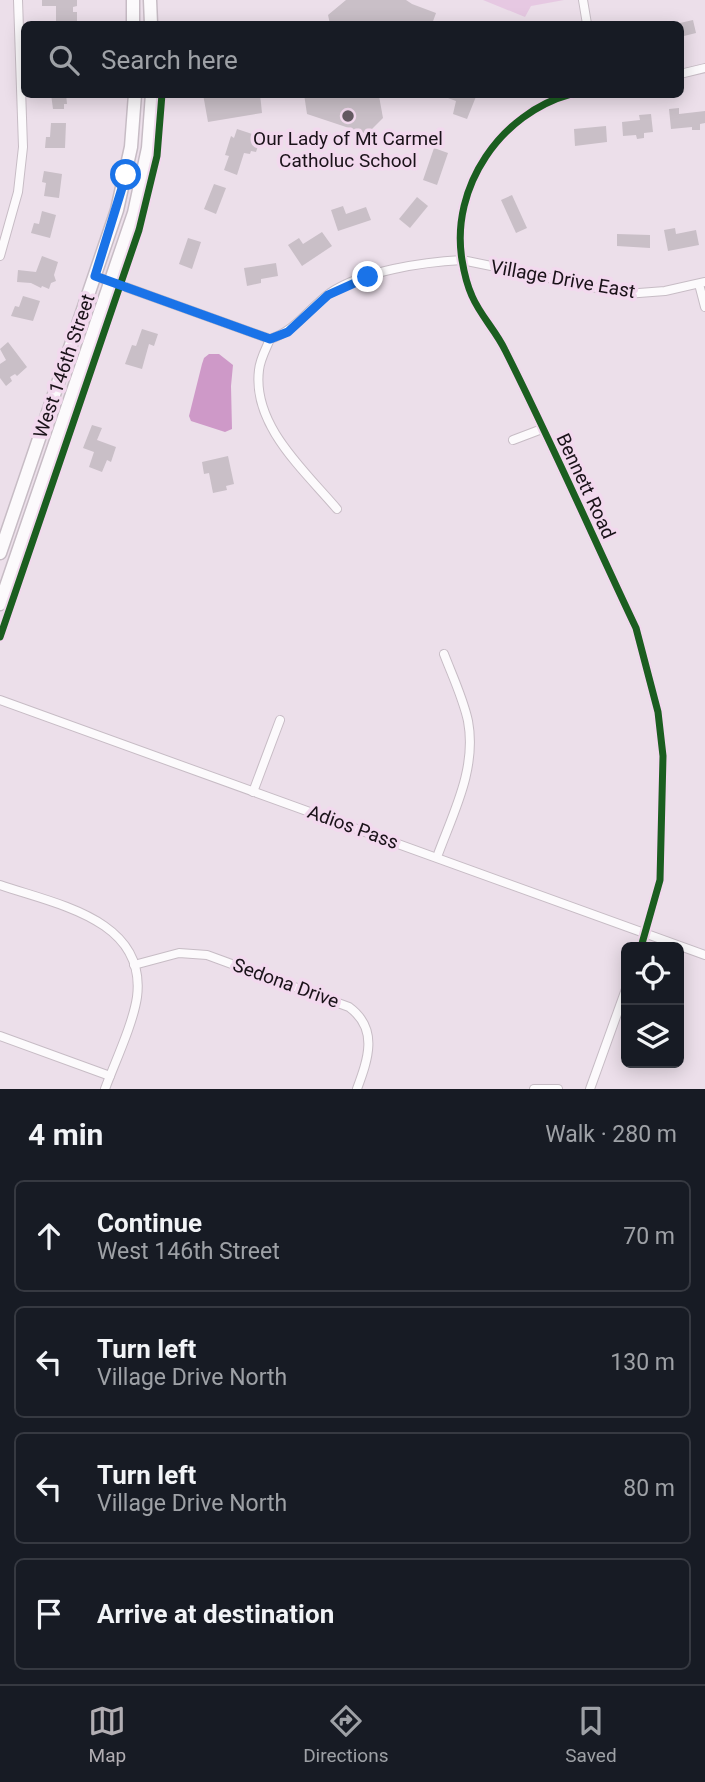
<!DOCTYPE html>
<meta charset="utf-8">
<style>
:root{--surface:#171b24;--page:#242831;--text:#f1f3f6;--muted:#9ea1a6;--line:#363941;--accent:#b2aeb3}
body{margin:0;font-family:Roboto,sans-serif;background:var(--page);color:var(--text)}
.controls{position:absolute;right:21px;bottom:21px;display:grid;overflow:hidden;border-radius:10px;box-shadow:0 4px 18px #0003}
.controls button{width:63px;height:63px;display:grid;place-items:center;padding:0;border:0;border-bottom:2px solid var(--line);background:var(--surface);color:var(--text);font:35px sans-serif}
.stop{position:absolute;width:21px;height:21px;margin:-16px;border:5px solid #1a73e8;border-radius:50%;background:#fff}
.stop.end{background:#1a73e8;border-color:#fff;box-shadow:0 2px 7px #0008}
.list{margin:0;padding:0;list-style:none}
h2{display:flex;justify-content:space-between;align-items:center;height:91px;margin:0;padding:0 28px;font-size:30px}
h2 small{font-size:23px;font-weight:400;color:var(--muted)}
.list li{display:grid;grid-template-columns:46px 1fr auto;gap:21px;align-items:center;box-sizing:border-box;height:112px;margin:0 14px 14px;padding:0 14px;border:2px solid var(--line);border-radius:10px}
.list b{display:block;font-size:26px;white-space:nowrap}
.list p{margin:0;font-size:23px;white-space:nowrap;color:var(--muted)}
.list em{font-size:23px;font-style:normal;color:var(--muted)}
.icon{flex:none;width:38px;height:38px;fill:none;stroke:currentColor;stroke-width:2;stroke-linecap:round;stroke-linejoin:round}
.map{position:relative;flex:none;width:705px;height:1089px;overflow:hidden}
.search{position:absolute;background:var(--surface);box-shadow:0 4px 18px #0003;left:21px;right:21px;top:21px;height:77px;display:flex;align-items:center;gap:18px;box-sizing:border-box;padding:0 24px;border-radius:10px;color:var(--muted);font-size:26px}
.sheet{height:595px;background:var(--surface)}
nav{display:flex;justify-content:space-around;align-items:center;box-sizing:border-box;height:98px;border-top:2px solid var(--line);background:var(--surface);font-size:19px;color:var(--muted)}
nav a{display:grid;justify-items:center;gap:4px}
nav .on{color:var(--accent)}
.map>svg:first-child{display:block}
.green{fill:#e6c8e2}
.water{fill:#ce99c8}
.building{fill:#c9bfc7}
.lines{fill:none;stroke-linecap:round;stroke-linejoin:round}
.street-casing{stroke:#c7bcc5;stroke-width:10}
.primary-casing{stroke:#c7bcc5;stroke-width:15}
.street{stroke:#fcfafc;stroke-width:8}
.primary{stroke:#fcfafc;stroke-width:12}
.cycleway-casing{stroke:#f2d9ee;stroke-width:11}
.cycleway{stroke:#1b5e20;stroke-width:7}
.route{stroke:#1a73e8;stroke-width:9}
.poi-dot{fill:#645a62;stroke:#f2d9ee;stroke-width:2.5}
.labels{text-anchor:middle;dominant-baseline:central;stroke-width:7;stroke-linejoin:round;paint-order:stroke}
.poi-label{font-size:19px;fill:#1a1219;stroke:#f2d9ee}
.street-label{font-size:19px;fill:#1a1219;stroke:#f2d9ee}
</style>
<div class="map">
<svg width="705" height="1089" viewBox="0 0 705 1089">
<rect width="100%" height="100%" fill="#ecdfea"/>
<polygon class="green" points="483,0 564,0 531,6 525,17"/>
<polygon class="water" points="209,354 219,354 233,365 231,386 232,429 225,432 191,421 189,416 202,364 204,358"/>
<g class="building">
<polygon points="42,0 77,0 77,6 73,7 73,12 77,12 77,22 56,21 56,6 42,6"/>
<polygon points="346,0 406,0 412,4 436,13 432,24 330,24 328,15"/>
<polygon points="693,20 696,33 680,37 680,23"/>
<polygon points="51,94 66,94 67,104 64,104 64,109 53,109"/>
<polygon points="203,94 260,94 262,113 208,122"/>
<polygon points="304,94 374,94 379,96 383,118 367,134 307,114"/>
<polygon points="450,94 477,94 467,119 453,114 456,101 448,98"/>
<polygon points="679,108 679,114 705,111 705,123 700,124 700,130 692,130 692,127 671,129 669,109"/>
<polygon points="651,114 653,132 644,133 644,138 637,139 636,135 623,136 622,122 640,120 639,115"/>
<polygon points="51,123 66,123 65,148 45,148 46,137 50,137"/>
<polygon points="606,126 607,142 575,146 574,129"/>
<polygon points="237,129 261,137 256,152 251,151 250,154 244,153 237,175 224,170 229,156 225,155 231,136 234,138"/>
<polygon points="434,148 448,153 437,185 423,180"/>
<polygon points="44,171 62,174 59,198 44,196 46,183 42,182"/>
<polygon points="214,184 226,188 216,214 204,209"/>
<polygon points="512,195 527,228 516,233 501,200"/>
<polygon points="417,197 428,206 410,228 399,219"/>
<polygon points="343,206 346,214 366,207 371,220 338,231 331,210"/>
<polygon points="42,211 56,215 50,238 31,233 34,223 39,224"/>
<polygon points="675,228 676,234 696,230 699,245 668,251 664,230"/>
<polygon points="322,232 332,246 302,266 288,245 299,238 303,244"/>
<polygon points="617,234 650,235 650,248 617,246"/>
<polygon points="188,238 201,242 192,269 179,264"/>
<polygon points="42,256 58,262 54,275 56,281 51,283 49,289 42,286 41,288 31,283 17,282 18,270 36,272"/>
<polygon points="276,263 278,276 261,279 261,283 247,286 244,268"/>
<polygon points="23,296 40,301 33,321 11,316 15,306 19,307"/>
<polygon points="142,329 158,334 154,346 149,344 142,369 125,364 132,345 136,346"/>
<polygon points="8,342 27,367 17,376 15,374 10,377 12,381 6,386 0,378 0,364 6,360 0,349"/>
<polygon points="92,425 102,428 97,440 116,447 111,462 107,460 102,472 89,467 94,452 83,448"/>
<polygon points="228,456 234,484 226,486 227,490 213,493 209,473 204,474 202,462"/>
</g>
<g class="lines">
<g class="street-casing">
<g id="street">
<polyline points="583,0 587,24"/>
<polyline points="680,74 705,68"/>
<path d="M 571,94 C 501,113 450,187 462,260 C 464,272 467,285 472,296 C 480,315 496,331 505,350 C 551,441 592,535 636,628 L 658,712 L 663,756 L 660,880 L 641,947"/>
<polyline points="0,256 18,192 23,147 18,0"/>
<path d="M 95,276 L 270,339 C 296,331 309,308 330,293 C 363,271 423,262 462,260 L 626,294 L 665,291 L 705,282"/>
<polyline points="699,284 705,307"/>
<path d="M 270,339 C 266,349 260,359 259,370 C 252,425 304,470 337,509"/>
<polyline points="513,440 542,429"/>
<polyline points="0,700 705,955"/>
<polyline points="253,792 280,720"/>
<path d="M 437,857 C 453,813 477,769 468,721 C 463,698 452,675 444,654"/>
<path d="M 0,885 C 55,904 147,919 137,997 C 133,1024 115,1062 105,1089"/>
<path d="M 134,965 L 179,953 L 207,955 L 349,1007 C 379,1029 368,1059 357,1089"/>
<polyline points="0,1036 110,1076"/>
<polyline points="534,1089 558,1089"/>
<polyline points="590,1089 626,989"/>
</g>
</g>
<g class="primary-casing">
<g id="primary">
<polyline points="133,0 133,24"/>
<polyline points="150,0 151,24"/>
<polyline points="0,553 117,210 131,147 135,94"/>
<polyline points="0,604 134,213 148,148 152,94"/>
</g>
</g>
<use href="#street" class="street"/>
<use href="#primary" class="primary"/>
<g class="cycleway-casing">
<g id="cycleway">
<path d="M 571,94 C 501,113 450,187 462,260 C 464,272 467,285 472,296 C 480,315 496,331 505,350 C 551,441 592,535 636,628 L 658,712 L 663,756 L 660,880 L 641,947"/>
<polyline points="0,637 139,230 157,156 162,94"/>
</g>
</g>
<use href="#cycleway" class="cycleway"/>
</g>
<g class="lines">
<polyline class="route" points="126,175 95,276 270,339 288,332 328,295 368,277"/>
</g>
<circle class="poi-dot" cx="348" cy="116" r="7"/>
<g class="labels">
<g class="poi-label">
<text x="348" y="138">Our Lady of Mt Carmel<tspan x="348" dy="22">Catholuc School</tspan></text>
</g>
<g class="street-label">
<text transform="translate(563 279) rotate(10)">Village Drive East</text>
<text transform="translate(64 366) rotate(-71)">West 146th Street</text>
<text transform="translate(586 486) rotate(65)">Bennett Road</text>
<text transform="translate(353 827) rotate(20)">Adios Pass</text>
<text transform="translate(286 983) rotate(20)">Sedona Drive</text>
</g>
</g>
</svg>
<div class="controls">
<button><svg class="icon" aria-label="locate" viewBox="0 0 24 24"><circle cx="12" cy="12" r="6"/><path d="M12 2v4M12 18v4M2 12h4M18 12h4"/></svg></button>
<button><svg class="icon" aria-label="layers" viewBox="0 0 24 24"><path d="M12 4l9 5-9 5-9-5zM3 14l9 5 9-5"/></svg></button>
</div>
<div class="stop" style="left:126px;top:175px"></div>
<div class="stop end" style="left:368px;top:277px"></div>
<div class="search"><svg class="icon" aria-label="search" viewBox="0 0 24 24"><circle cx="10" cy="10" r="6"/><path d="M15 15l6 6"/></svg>Search here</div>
</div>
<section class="sheet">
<h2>4 min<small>Walk · 280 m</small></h2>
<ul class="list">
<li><svg class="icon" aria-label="ahead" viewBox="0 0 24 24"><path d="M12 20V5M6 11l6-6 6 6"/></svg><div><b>Continue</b><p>West 146th Street</p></div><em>70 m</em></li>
<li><svg class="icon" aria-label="left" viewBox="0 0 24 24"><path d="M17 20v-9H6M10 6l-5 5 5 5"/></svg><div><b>Turn left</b><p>Village Drive North</p></div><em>130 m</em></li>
<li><svg class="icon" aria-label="left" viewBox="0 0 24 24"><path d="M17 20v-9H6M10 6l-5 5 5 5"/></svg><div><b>Turn left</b><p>Village Drive North</p></div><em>80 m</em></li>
<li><svg class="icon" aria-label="arrive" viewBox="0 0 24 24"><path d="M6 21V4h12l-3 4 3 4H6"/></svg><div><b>Arrive at destination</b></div></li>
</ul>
</section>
<nav>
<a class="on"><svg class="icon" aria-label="map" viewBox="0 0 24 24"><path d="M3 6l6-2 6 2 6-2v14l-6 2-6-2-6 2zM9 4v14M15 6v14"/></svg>Map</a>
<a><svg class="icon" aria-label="directions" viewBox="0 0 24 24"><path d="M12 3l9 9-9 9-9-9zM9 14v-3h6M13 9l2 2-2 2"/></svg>Directions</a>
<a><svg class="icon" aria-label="saved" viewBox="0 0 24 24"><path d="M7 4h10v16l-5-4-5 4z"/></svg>Saved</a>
</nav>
